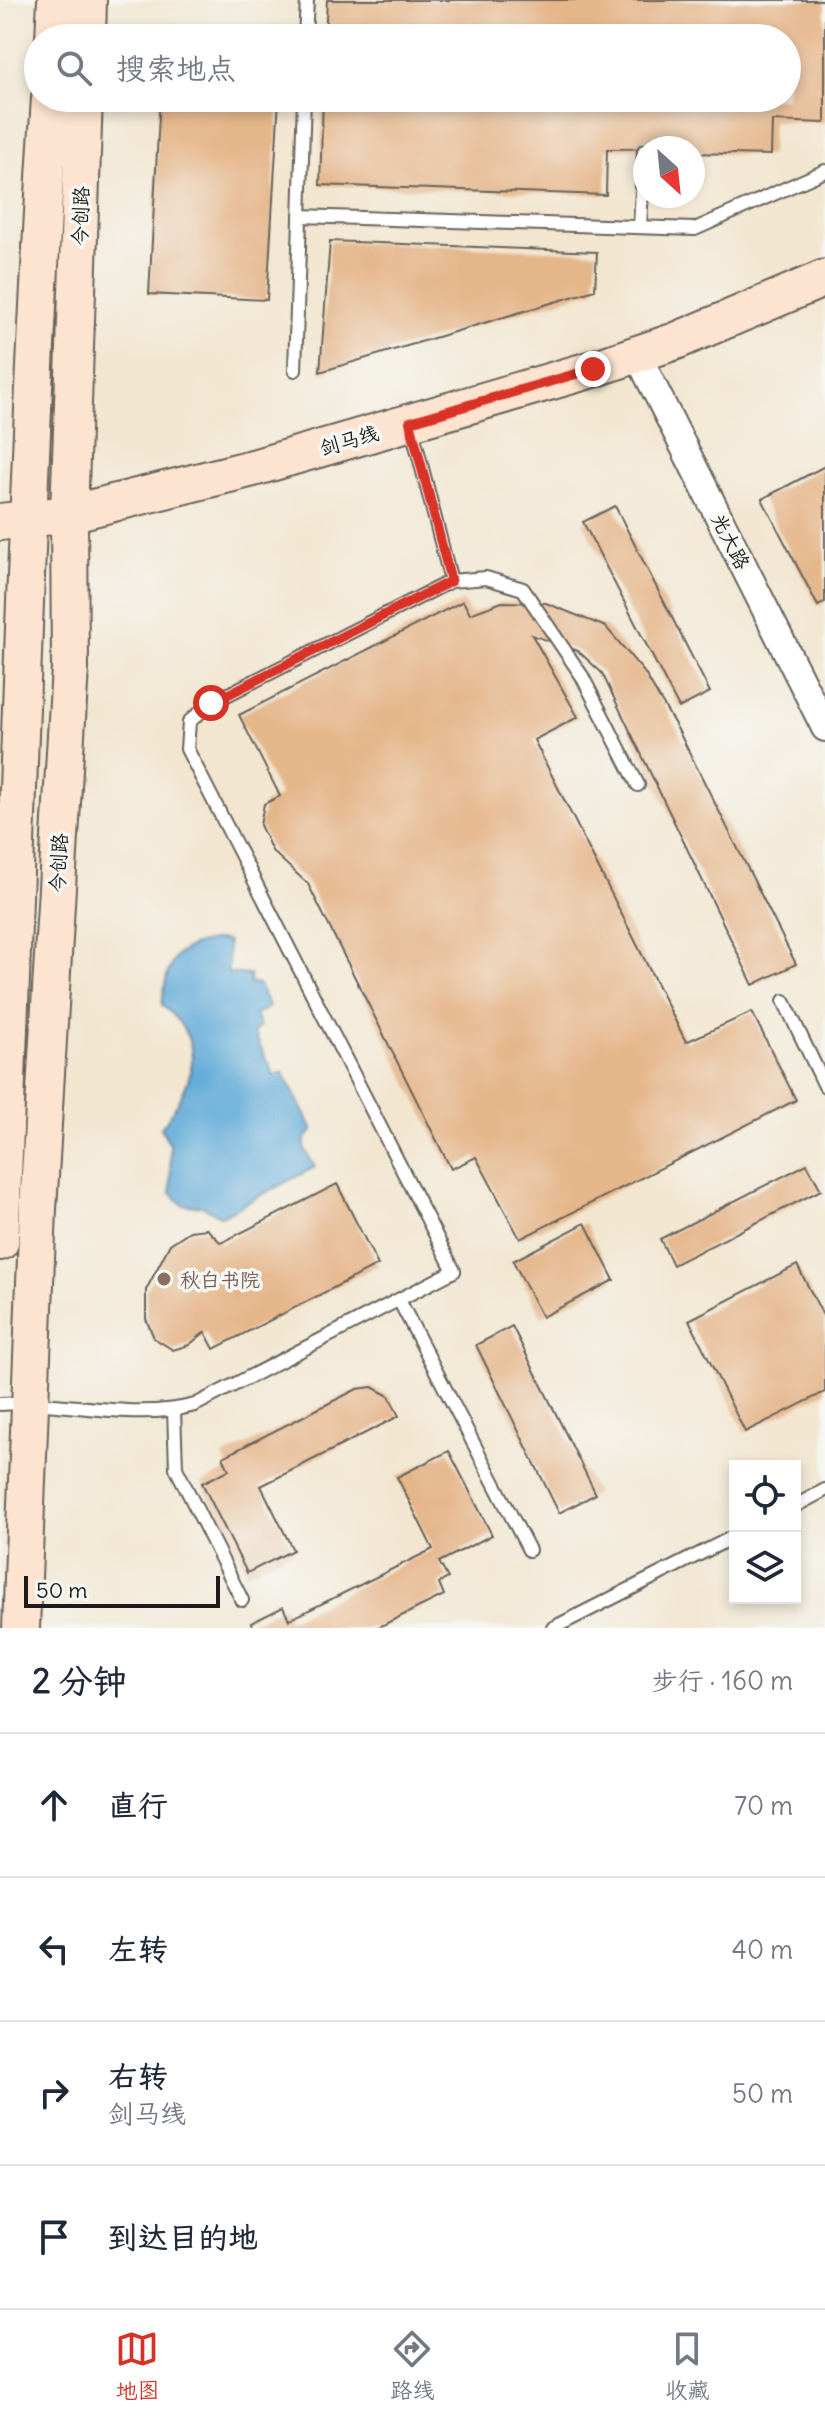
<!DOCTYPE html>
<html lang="zh">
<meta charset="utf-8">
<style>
:root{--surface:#fff;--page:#f2f2f3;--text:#1f2937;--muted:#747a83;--line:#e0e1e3;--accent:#d93025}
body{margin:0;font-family:Delius,"LXGW WenKai TC",sans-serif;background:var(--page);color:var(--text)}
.controls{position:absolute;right:24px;bottom:24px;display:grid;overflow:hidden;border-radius:0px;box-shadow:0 4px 12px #0003}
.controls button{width:72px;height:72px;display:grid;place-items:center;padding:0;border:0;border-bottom:2px solid var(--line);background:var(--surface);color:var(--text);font:40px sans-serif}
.compass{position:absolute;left:633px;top:136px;width:72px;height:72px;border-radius:50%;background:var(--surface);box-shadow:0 4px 12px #0003;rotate:153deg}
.scale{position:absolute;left:24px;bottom:20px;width:196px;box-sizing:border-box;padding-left:8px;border:4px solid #1c1c1c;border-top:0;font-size:22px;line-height:28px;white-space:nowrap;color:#1c1c1c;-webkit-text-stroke:6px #f6f6f2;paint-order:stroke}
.stop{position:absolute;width:24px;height:24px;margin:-18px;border:6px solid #d93025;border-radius:50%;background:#fff}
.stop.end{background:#d93025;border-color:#fff;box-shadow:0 2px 8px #0008}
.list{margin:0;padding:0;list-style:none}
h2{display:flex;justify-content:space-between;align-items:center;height:104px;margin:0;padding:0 32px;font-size:34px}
h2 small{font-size:26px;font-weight:400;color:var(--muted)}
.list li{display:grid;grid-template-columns:52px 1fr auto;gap:24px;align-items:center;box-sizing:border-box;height:144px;padding:0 32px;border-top:2px solid var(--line)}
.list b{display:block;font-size:30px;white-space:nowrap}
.list p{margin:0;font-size:26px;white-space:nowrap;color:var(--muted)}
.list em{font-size:26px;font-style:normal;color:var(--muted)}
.icon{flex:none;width:44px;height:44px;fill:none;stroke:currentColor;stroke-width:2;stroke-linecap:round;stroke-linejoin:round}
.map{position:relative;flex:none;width:825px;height:1628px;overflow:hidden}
.search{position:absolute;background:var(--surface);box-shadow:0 4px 12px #0003;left:24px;right:24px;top:24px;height:88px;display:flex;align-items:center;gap:20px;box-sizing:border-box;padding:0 28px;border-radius:44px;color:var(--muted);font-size:30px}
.sheet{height:680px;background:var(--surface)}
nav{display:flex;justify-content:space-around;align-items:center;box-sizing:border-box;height:112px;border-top:2px solid var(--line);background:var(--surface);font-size:22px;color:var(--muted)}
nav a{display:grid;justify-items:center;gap:4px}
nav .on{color:var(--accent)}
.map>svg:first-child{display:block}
.water{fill:#60aad8;stroke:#3e637a;stroke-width:2}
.building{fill:#e5b68a}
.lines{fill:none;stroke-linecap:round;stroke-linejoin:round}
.service-casing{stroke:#67635b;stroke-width:16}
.minor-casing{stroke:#67635b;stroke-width:30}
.secondary-casing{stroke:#67635b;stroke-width:40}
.service{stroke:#fff;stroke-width:12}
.minor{stroke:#fff;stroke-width:26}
.secondary{stroke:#fde4d0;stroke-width:36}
.route{stroke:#d93025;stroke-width:10}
.education-dot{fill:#8d6e63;stroke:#f6f6f2;stroke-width:3}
.labels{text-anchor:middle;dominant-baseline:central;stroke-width:7;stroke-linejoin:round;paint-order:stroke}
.street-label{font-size:20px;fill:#1c1c1c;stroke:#f6f6f2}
.education-label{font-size:20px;fill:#785e54;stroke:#f6f6f2;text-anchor:start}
</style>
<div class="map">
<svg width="825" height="1628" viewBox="0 0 825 1628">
<rect width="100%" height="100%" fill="#f6f6f2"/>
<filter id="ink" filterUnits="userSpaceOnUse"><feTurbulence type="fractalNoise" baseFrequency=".0125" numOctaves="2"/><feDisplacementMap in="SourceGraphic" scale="16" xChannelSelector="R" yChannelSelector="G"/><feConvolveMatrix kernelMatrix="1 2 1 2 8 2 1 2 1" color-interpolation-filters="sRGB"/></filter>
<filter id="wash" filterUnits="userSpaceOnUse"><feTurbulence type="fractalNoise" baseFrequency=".006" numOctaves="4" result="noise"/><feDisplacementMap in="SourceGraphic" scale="32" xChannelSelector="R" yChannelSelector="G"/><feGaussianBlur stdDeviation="1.8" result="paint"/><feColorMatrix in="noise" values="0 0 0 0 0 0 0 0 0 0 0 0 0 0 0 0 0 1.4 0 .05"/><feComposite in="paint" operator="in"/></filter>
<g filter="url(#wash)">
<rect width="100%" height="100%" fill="#f2e6d0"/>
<path class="water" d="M 222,940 L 228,942 L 228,973 L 250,975 L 249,983 L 259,985 L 269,1007 L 255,1015 L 260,1027 L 253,1032 L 275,1076 L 283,1072 L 313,1130 L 305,1140 L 305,1150 L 315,1167 L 221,1216 L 202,1206 L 183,1205 L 171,1193 L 170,1145 L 161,1128 C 192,1086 211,1045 162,1005 C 167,961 175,943 222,940 Z"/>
<g id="blocks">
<g class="building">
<polygon points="327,0 825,0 825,123 772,121 771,155 693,153 693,148 607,149 606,195 320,185 323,98 787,98 787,38 325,38"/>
<polygon points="160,98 279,98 267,300 149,294"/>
<polygon points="330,241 597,252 595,290 320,372"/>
<polygon points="825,466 825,602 818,606 762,499"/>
<polygon points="615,506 710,692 679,708 583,522"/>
<polygon points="463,601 470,614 502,602 546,603 606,627 644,672 677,728 796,964 753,985 602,673 578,651 532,635 578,717 534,740 686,1042 752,1012 796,1100 520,1239 476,1157 451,1169 308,884 272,851 260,825 264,804 280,796 239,715"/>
<polygon points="807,1164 821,1190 673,1265 660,1239"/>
<polygon points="337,1184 378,1265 214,1349 205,1332 189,1345 173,1350 154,1338 146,1319 146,1290 170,1244 190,1231 207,1229 221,1243"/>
<polygon points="585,1223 614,1280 542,1317 513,1261"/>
<polygon points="797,1265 825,1319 825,1392 745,1432 689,1320"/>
<polygon points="512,1326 596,1494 559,1513 476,1345"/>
<polygon points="372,1387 389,1396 399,1416 261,1486 293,1550 247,1573 202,1483 229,1470 223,1457 357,1389"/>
<polygon points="449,1451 492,1535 439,1562 448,1578 439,1583 444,1595 377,1628 254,1628 251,1623 283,1607 289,1620 433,1549 397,1477"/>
</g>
</g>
</g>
<g filter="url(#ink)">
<use href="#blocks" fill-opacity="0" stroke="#67635b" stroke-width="2"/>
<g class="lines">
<g class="service-casing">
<g id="service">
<polyline points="305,38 307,0"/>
<polyline points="300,216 695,229 825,171"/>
<polyline points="640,227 644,151"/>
<polyline points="295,370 304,98"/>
<polyline points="411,425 451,581"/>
<polyline points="784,1001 825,1086"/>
<polyline points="399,1300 529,1550"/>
<path d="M 0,1404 C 65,1399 131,1422 195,1405 L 454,1271 L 187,749 L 189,722 L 211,703 L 451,581 L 486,578 L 523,589 L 582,676 L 638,785"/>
<polyline points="174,1410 176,1468 242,1600"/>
<polyline points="795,1506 825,1490"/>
<polyline points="553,1628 735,1536"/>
</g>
</g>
<g class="minor-casing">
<polyline id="minor" points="637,354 825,728"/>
</g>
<g class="secondary-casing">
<g id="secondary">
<polyline points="54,38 56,0"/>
<polyline points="87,38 88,0"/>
<polyline points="0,522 69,514 253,468 593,369 676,341 825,278"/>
<path d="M 0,1242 C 18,861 25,479 50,98"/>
<polyline points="21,1628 38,1209 70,668 69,514 84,98"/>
</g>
</g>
<use href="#service" class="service"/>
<use href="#minor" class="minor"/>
<use href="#secondary" class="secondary"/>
</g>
</g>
<g class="lines" filter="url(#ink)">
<polyline class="route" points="211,703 451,581 410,422 593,369"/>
</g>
<circle class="education-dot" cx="164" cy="1279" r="8"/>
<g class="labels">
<g class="street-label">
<text transform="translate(80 216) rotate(-88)">今创路</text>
<text transform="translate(349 440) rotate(-16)">剑马线</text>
<text transform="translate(731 541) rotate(63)">光大路</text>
<text transform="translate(58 863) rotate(-87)">今创路</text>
</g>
<g class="education-label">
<text x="180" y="1279">秋白书院</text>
</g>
</g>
</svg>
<div class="controls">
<button><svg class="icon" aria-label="locate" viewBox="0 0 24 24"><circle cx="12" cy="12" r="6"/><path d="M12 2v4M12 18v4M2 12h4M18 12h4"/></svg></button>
<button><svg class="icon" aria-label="layers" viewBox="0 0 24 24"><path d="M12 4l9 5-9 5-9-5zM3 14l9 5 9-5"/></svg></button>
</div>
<svg class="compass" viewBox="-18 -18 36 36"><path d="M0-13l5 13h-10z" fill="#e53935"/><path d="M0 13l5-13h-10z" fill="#747a83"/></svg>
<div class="scale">50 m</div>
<div class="stop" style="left:211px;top:703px"></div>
<div class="stop end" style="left:593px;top:369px"></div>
<div class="search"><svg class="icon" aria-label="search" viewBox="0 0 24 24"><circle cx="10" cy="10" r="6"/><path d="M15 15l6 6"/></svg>搜索地点</div>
</div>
<section class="sheet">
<h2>2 分钟<small>步行 · 160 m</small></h2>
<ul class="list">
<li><svg class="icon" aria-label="ahead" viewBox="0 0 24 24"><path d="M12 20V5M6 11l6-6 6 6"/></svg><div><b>直行</b></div><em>70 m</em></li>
<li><svg class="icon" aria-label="left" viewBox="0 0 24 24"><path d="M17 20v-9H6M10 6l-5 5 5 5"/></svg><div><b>左转</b></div><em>40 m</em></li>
<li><svg class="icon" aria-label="right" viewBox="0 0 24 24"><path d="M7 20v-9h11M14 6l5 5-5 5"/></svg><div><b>右转</b><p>剑马线</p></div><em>50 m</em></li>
<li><svg class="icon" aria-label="arrive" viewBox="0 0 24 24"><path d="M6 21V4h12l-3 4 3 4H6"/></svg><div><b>到达目的地</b></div></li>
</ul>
</section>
<nav>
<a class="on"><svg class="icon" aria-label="map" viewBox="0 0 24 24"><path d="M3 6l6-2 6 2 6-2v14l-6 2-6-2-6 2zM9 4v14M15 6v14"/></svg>地图</a>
<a><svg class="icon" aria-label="directions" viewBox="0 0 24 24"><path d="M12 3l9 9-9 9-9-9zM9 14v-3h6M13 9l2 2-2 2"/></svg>路线</a>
<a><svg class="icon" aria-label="saved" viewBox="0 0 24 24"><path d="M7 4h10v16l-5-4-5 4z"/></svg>收藏</a>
</nav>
